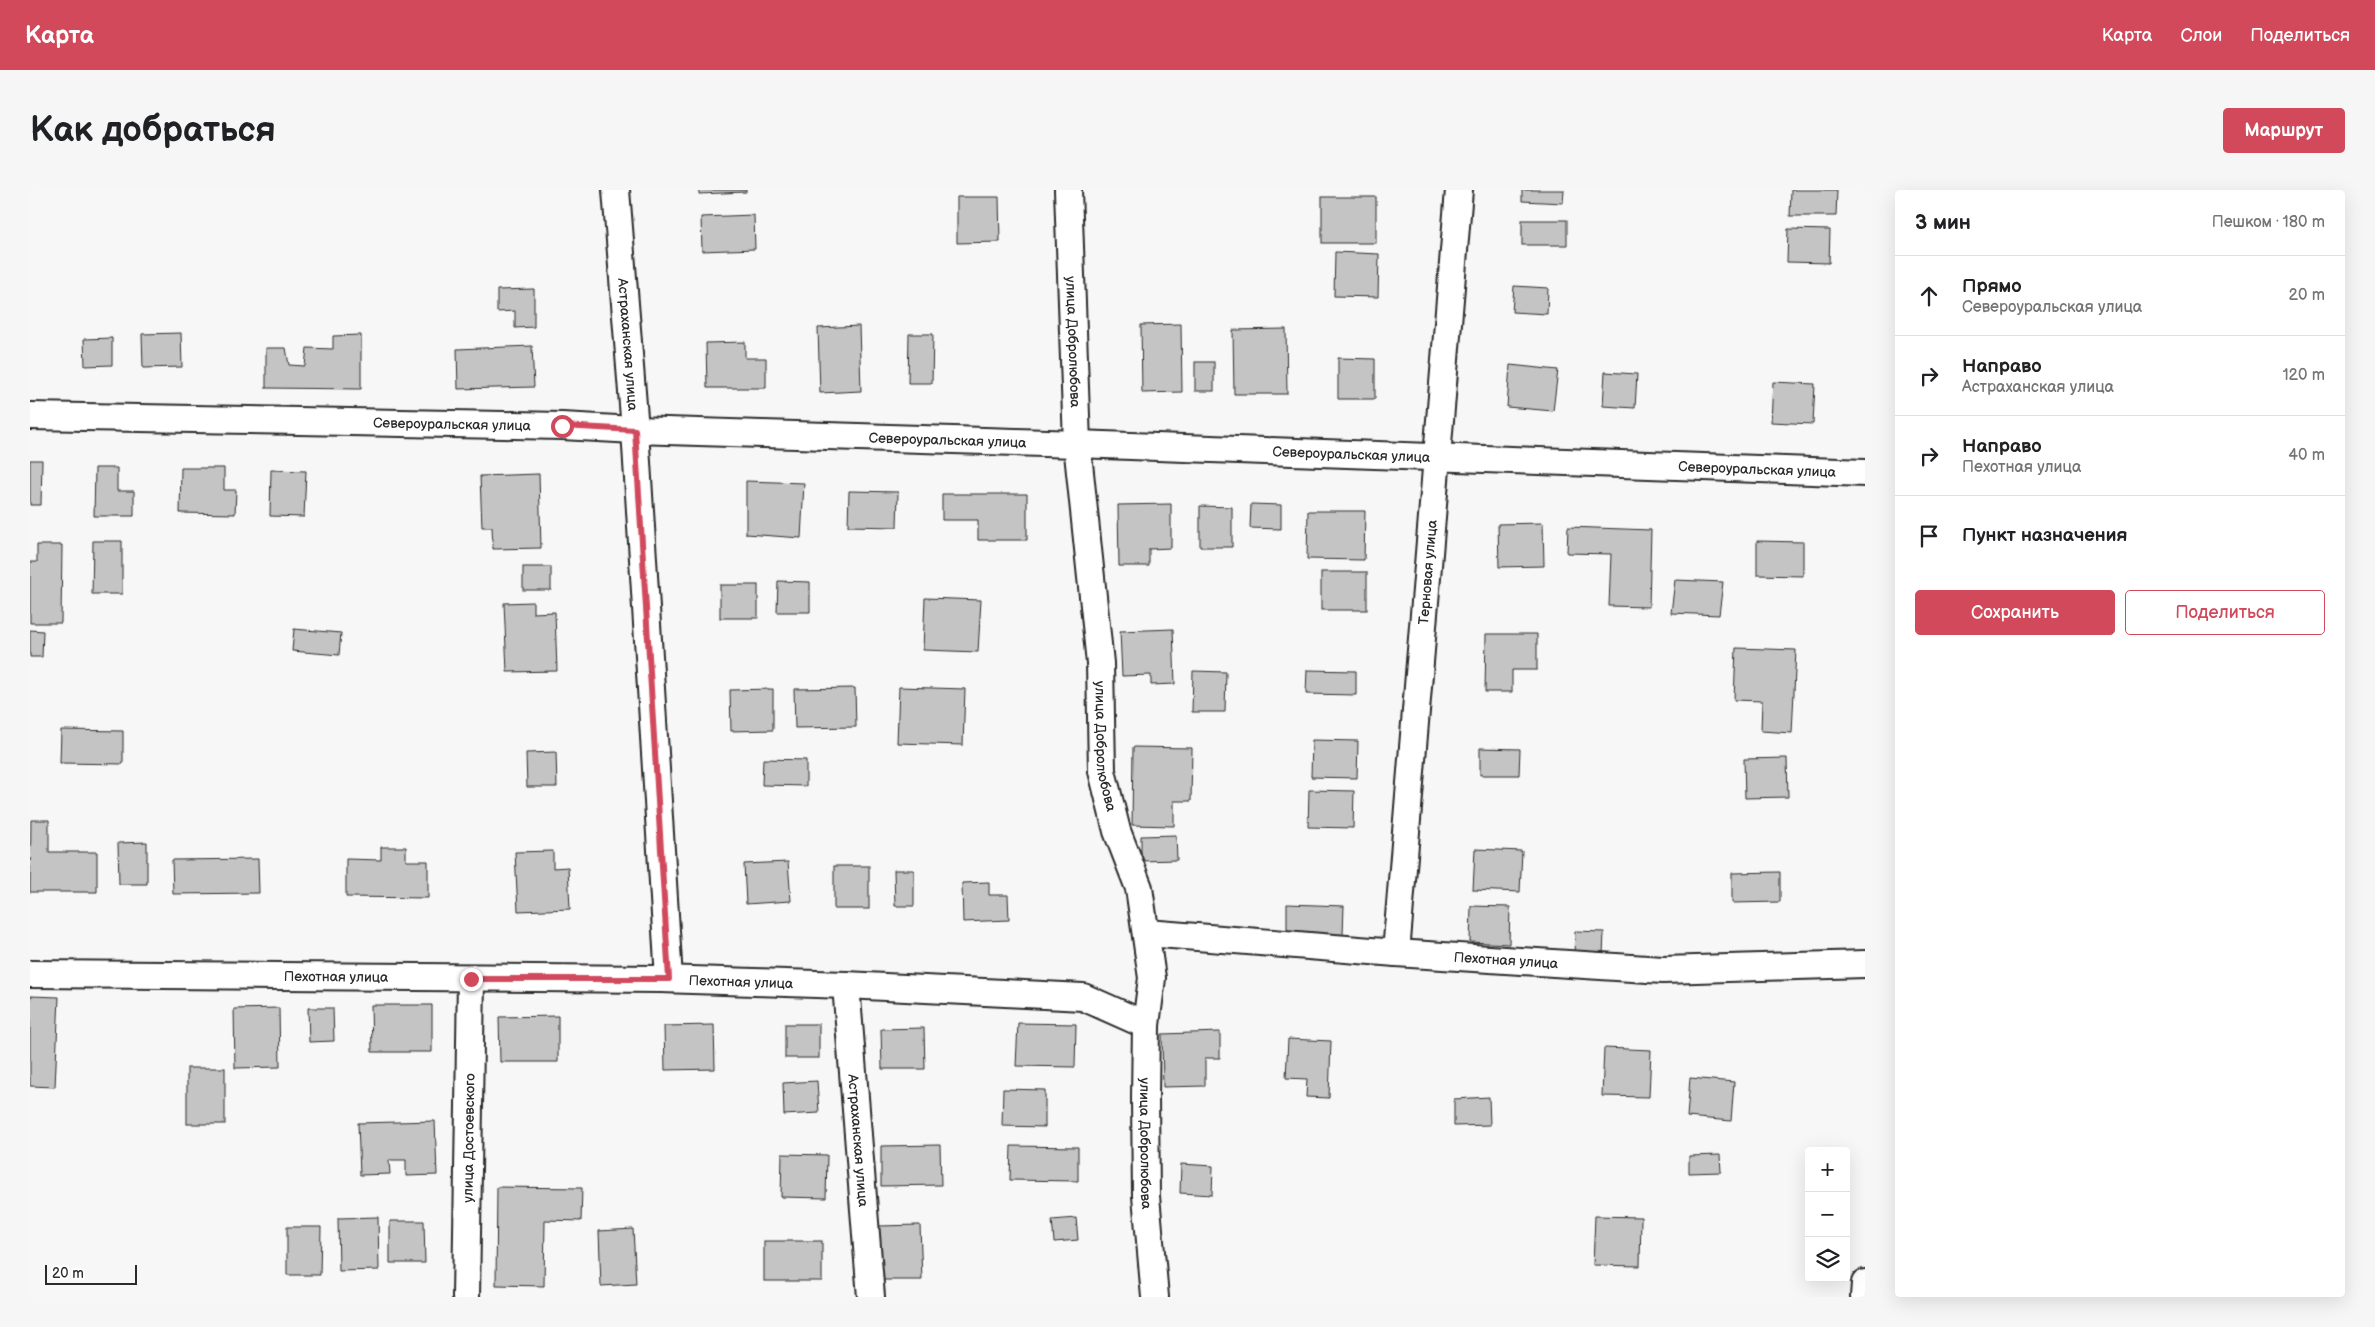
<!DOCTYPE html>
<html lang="ru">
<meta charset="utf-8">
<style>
:root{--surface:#fff;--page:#f6f6f6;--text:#202124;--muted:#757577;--line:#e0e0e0;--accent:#d1495b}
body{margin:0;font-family:"Balsamiq Sans",sans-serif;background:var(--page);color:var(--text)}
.controls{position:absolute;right:15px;bottom:15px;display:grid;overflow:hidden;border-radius:5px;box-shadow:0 5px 20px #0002}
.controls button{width:45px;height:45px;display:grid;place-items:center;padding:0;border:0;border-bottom:1px solid var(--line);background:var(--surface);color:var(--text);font:25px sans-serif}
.scale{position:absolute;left:15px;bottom:12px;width:92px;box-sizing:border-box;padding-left:5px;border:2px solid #2b2b2b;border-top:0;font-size:14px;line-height:18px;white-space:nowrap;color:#2b2b2b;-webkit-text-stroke:4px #fff;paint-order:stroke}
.stop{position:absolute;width:15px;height:15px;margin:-11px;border:4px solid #d1495b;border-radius:50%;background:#fff}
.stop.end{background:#d1495b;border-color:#fff;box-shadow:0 1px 5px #0008}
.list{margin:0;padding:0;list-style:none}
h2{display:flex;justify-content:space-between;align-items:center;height:65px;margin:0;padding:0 20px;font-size:21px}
h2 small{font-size:16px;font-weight:400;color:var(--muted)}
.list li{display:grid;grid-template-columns:32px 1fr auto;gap:15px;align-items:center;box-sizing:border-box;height:80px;padding:0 20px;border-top:1px solid var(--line)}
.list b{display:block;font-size:19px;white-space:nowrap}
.list p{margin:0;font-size:16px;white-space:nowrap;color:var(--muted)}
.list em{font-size:16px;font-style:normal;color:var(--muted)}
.actions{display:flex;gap:10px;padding:15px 20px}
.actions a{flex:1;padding:11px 0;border:1px solid var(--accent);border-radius:5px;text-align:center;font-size:18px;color:var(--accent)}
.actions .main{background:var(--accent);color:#fff}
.icon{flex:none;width:28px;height:28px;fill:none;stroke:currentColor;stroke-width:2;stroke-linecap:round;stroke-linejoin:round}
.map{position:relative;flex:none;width:1835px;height:1107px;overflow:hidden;border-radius:5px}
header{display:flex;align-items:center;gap:30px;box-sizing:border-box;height:70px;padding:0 25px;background:var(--accent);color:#fff}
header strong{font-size:24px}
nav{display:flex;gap:28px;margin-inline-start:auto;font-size:18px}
.intro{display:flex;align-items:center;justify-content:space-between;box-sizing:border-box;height:120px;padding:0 30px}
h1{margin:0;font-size:35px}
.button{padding:12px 22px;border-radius:5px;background:var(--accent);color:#fff;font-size:18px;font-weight:700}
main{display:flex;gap:30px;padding:0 30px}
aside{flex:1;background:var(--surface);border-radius:5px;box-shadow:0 5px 20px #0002}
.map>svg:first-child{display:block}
.building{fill:#c4c4c4;stroke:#2b2b2b}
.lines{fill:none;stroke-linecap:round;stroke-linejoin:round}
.street-casing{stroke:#2b2b2b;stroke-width:30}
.street{stroke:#fff;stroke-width:26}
.route{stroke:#d1495b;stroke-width:6}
.labels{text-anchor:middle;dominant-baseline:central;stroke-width:4;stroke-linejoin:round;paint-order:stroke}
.street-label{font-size:14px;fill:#2b2b2b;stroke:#fff}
</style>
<header>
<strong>Карта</strong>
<nav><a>Карта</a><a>Слои</a><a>Поделиться</a></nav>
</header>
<div class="intro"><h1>Как добраться</h1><a class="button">Маршрут</a></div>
<main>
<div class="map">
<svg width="1835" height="1107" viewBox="0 0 1835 1107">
<rect width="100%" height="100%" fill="#f7f7f7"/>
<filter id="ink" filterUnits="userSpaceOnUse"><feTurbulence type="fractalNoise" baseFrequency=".02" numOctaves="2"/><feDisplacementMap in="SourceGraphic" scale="10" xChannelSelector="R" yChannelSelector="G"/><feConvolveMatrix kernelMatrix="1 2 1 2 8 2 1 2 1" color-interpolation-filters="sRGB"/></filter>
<g filter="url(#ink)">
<g class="building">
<polygon points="669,0 716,0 716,2 669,4"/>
<polygon points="1492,0 1534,0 1533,13 1492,11"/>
<polygon points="1761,0 1807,0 1806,26 1760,26"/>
<polygon points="927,7 969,7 970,52 927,53"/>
<rect x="1292" y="7" width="54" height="46"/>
<polygon points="724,25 725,59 672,61 671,27"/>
<rect x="1492" y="30" width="45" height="25"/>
<polygon points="1758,39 1800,40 1799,73 1757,72"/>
<polygon points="1305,62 1349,64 1348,107 1304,106"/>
<polygon points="1484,96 1518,98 1517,124 1482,122"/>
<polygon points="504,99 504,137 485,138 485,121 467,122 467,100"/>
<polygon points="1151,134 1152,202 1112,203 1111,135"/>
<polygon points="829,136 831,201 790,203 788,138"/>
<polygon points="1256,139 1257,204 1204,204 1203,140"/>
<polygon points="151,143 152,177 113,178 112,144"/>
<polygon points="879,144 903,144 902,193 878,193"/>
<polygon points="331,145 331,199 236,198 236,158 256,158 259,175 275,176 277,158 303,159 303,146"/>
<polygon points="82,148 82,175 55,176 54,149"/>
<polygon points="715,152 715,168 736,168 736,198 677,198 676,153"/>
<polygon points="502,156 504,197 428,199 427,159"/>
<polygon points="1308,168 1345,169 1345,209 1308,209"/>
<rect x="1165" y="172" width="19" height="29"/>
<polygon points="1480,175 1528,180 1523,221 1477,217"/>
<polygon points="1575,182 1607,184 1605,218 1573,216"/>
<polygon points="1743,192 1785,194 1783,234 1741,232"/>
<polygon points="0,270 12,270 11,315 0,315"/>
<polygon points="65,278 87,278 87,301 104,301 104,326 64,326"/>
<polygon points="151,278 194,278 194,300 206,300 205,324 150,323"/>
<polygon points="241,280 276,281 274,327 240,326"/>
<polygon points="509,284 511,358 463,359 462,337 452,337 450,286"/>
<polygon points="716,291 774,293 771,348 716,344"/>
<polygon points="819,301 868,302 867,337 818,336"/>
<polygon points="912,304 997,304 997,350 948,350 948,330 912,330"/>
<polygon points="1141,314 1141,358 1119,359 1119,376 1089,376 1088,315"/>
<polygon points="1221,314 1251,315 1251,339 1220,338"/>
<polygon points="1170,316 1202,317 1202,357 1170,357"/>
<polygon points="1278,321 1335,321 1334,370 1277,369"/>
<polygon points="1513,333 1514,376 1469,377 1468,334"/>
<polygon points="1538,337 1621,340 1619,417 1579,416 1581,364 1537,363"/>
<polygon points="63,351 92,351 92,404 62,404"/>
<polygon points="1727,351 1773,352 1773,386 1727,385"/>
<polygon points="7,355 32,355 31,433 0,433 0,372 7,372"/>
<rect x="493" y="377" width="28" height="23"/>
<rect x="1291" y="382" width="46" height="38"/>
<polygon points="1645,390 1693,392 1689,425 1641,423"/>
<polygon points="748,391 780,392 780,422 747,422"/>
<rect x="690" y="395" width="38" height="33"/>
<polygon points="895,408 951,410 948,462 893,460"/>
<polygon points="503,412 503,423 525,422 527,481 477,482 474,413"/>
<polygon points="264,439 311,443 309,465 262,461"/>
<polygon points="1143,439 1145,494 1121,495 1121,485 1092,486 1090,441"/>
<polygon points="0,440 13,441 12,467 0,467"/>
<polygon points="1456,444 1507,444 1507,480 1482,480 1482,502 1455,502"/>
<polygon points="1706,458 1766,460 1762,543 1731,541 1732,511 1704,510"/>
<polygon points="1277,480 1326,481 1326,505 1276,504"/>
<polygon points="1163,481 1196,482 1195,522 1162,522"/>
<polygon points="869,497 935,499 933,555 867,553"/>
<polygon points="825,498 826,537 765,538 764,499"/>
<polygon points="743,499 743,540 701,541 700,500"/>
<polygon points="31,540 93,541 93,574 30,573"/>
<polygon points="1282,550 1328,551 1327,588 1281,587"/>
<polygon points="1103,557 1162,558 1161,611 1144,611 1144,636 1102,635"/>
<polygon points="1450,558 1490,559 1489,585 1450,585"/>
<polygon points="526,562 527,597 497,597 496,563"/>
<polygon points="1757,568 1758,607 1715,608 1714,569"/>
<polygon points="733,569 776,570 776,596 732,595"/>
<polygon points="1279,600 1324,601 1323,638 1278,637"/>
<polygon points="1,630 19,630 19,662 67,662 67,702 0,702"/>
<polygon points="1146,645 1147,670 1111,671 1111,646"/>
<polygon points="117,652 117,694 89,694 88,653"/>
<polygon points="351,657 376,657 376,671 398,671 398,708 316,707 316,669 351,670"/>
<polygon points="1445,659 1492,661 1490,702 1443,700"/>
<polygon points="523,661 523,678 538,677 540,719 488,721 485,662"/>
<polygon points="228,669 229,703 143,704 142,670"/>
<polygon points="758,672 761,711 716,714 714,674"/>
<rect x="804" y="676" width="35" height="43"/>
<polygon points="864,680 884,680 884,716 865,716"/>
<polygon points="1750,682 1750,712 1702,713 1702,683"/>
<polygon points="959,692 959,705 978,705 979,730 933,732 932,693"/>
<polygon points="1257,714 1314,716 1313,745 1257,743"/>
<polygon points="1441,716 1480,717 1479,754 1440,752"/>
<polygon points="1545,741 1574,742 1573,765 1544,764"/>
<polygon points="0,806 29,807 25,897 0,896"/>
<polygon points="341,815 402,815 402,862 342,862"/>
<polygon points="249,818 250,877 205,878 204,819"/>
<polygon points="278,818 303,818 304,851 279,852"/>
<polygon points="528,826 528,872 470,872 469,827"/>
<polygon points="988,833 1046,834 1045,877 986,876"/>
<rect x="755" y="834" width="34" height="34"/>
<polygon points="684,835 685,879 635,880 634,836"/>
<polygon points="894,838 895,879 852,879 851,839"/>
<polygon points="1190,842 1190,868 1175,868 1175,896 1133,897 1132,844"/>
<polygon points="1258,849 1301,851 1299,908 1276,907 1277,889 1256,888"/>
<polygon points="1574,858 1621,860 1619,907 1572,906"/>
<rect x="157" y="878" width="38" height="56"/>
<polygon points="1660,888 1704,892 1701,931 1657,927"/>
<polygon points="787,891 789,923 754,925 753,893"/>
<polygon points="973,899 1015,900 1015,937 972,936"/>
<polygon points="1459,907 1460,935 1424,936 1424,909"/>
<polygon points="405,931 407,985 376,986 376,970 359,970 360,984 330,985 328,933"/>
<polygon points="910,955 911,995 851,996 851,956"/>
<polygon points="981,956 1048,957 1048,991 980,990"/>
<polygon points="752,964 797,965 796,1008 751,1007"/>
<polygon points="1690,965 1691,982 1659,983 1659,966"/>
<polygon points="1151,974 1183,976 1182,1005 1150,1003"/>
<polygon points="467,997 552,998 551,1031 515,1030 514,1096 466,1095"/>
<polygon points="1565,1026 1611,1027 1610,1076 1563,1075"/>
<polygon points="348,1027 349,1080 309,1081 308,1028"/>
<polygon points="1046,1028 1048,1050 1024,1052 1022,1030"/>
<polygon points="360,1031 394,1031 395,1073 360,1073"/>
<polygon points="890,1035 892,1090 851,1090 849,1036"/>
<polygon points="257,1037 291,1037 290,1085 257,1085"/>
<polygon points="603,1039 606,1094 571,1096 569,1041"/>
<rect x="734" y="1051" width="58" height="40"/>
</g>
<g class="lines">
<g class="street-casing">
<g id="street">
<path id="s1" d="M 586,0 L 605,240 L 639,789"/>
<path id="s2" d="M 1038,0 L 1047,254 L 1070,473 L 1072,581 L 1087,641 L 1109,698 L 1122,788 L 1116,835 L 1115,908 L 1116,1006 L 1125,1107"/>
<path id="s3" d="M 0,226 L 532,236 L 605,240 L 1047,254 L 1835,283"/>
<path id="s4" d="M 1117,743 L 1366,763 L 1633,780 L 1835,774"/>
<path id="s5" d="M 1366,763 L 1429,0"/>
<path id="s6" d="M 0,784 L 631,789 L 816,795 L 1053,807 L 1116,835"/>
<path id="s7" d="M 816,795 L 841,1107"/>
<path id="s8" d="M 436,1107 L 441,789"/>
<polyline points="1834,1107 1835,1093"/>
</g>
</g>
<use href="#street" class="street"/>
</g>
</g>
<g class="lines" filter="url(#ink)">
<polyline class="route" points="441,789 639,789 605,240 532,236"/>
</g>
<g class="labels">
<g class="street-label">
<text stroke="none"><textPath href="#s2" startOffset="152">улица Добролюбова</textPath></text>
<text stroke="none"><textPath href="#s1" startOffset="155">Астраханская улица</textPath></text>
<text stroke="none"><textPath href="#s3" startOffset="422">Североуральская улица</textPath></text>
<text stroke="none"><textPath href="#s3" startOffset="918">Североуральская улица</textPath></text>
<text stroke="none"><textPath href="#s3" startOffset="1322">Североуральская улица</textPath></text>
<text stroke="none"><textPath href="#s3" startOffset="1728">Североуральская улица</textPath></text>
<text stroke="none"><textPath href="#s5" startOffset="382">Терновая улица</textPath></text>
<text stroke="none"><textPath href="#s2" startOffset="558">улица Добролюбова</textPath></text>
<text stroke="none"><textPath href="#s4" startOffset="360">Пехотная улица</textPath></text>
<text stroke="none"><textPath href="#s6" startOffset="306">Пехотная улица</textPath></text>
<text stroke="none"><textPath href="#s6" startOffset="711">Пехотная улица</textPath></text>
<text stroke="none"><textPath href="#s8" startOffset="159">улица Достоевского</textPath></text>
<text stroke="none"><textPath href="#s7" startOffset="156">Астраханская улица</textPath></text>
<text stroke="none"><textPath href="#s2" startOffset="962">улица Добролюбова</textPath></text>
</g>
</g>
</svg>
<div class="controls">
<button>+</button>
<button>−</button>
<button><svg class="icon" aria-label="layers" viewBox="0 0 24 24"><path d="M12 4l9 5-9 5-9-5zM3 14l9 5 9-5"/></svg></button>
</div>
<div class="scale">20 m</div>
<div class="stop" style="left:532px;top:236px"></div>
<div class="stop end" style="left:441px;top:789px"></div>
</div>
<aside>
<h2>3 мин<small>Пешком · 180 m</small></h2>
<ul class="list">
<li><svg class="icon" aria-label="ahead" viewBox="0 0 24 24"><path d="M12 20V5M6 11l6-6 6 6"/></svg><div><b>Прямо</b><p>Североуральская улица</p></div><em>20 m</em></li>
<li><svg class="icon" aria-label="right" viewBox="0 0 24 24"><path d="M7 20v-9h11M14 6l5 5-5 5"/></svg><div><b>Направо</b><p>Астраханская улица</p></div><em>120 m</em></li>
<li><svg class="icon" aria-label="right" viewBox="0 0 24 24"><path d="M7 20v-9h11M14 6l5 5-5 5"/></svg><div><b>Направо</b><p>Пехотная улица</p></div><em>40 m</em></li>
<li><svg class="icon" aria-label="arrive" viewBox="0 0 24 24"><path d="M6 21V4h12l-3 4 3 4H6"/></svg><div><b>Пункт назначения</b></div></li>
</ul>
<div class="actions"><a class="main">Сохранить</a><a>Поделиться</a></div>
</aside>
</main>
